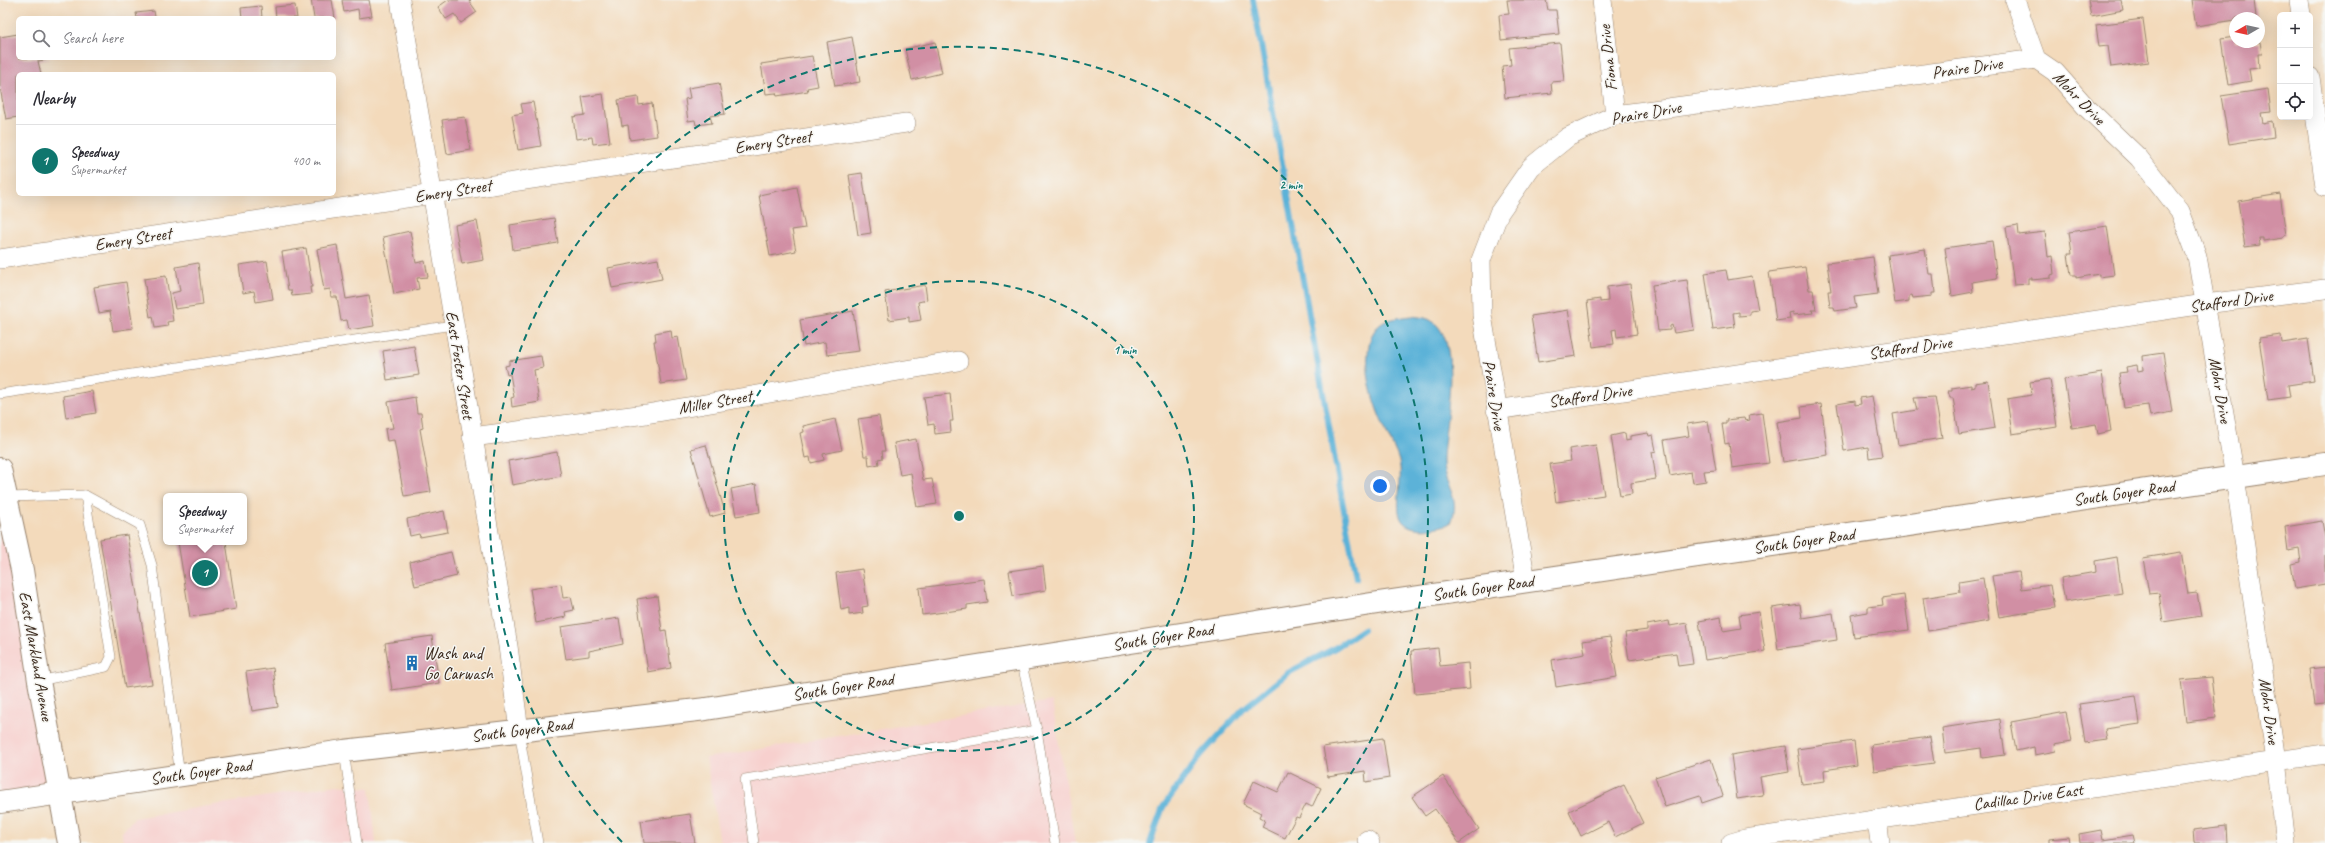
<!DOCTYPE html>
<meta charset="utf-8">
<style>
:root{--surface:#fff;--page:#f7f7f7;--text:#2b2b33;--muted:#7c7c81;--line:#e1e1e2;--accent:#0f766e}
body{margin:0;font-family:Caveat,sans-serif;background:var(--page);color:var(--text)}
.controls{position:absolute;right:12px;top:12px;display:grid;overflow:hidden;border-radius:6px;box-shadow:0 4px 16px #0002}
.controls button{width:36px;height:36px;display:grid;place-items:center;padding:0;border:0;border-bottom:1px solid var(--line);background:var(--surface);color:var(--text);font:20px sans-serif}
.compass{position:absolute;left:2229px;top:12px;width:36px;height:36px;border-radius:50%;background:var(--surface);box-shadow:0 4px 16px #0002;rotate:261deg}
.you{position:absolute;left:1380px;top:486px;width:14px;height:14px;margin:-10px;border:3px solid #fff;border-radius:50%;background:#1a73e8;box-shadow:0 0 0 6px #1a73e833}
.badge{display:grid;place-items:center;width:26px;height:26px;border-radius:50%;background:var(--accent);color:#fff;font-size:13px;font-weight:700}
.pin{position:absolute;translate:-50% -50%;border:2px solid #fff;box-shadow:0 1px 4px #0006}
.popup{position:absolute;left:163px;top:493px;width:84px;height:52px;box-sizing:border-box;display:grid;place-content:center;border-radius:6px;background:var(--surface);filter:drop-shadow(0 1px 3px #0005);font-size:13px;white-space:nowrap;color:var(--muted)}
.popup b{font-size:15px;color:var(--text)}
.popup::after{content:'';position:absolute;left:50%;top:100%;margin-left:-8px;border:8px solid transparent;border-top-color:var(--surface)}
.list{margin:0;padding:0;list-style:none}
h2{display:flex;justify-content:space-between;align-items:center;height:52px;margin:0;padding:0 16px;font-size:17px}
h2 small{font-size:13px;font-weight:400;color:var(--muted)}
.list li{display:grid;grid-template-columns:26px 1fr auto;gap:12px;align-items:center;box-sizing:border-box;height:72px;padding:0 16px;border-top:1px solid var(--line)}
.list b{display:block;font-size:15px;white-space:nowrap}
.list p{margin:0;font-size:13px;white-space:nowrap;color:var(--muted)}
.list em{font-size:13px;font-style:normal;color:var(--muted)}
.icon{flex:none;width:22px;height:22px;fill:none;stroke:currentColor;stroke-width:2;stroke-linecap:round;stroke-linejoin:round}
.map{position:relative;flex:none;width:2325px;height:843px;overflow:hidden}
.search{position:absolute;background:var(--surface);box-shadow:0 4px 16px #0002;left:16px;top:16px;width:320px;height:44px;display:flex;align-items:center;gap:10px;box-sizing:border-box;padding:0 14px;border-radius:6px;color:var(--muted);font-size:15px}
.panel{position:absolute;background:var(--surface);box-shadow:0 4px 16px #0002;left:16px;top:72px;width:320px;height:124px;border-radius:6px}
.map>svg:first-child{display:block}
.built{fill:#f7d0ce}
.water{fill:#5bb2d8;stroke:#4b6e7b}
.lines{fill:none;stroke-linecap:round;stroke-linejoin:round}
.stream{stroke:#5bb2d8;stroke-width:6}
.building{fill:#d18fa4}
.lane-casing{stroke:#97826c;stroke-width:10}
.street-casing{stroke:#97826c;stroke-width:20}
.secondary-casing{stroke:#97826c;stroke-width:24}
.primary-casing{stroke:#97826c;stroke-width:24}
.lane{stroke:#fff;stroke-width:9}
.street{stroke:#fff;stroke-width:19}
.secondary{stroke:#fff;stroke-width:22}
.primary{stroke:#fff;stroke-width:22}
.ring{fill:none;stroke:#0f766e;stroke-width:2;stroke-dasharray:7 5}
.labels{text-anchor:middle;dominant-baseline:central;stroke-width:3;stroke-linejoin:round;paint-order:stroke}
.street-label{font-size:17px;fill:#3b2a1e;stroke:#f6f6f2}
.poi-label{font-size:17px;fill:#3b2a1e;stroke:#f6f6f2;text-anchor:start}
.centre{fill:#0f766e;stroke:#f6f6f2;stroke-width:2}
.ring-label{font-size:12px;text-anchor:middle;font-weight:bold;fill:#0f766e;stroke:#f6f6f2;stroke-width:3;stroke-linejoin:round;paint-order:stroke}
</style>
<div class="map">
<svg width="2325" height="843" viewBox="0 0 2325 843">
<rect width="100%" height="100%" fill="#f6f6f2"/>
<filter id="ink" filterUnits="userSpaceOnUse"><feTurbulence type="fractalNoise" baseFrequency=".025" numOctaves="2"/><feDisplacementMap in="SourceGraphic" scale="8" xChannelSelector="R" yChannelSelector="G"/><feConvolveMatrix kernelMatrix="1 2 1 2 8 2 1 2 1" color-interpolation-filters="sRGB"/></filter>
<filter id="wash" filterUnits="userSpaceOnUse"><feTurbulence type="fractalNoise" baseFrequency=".012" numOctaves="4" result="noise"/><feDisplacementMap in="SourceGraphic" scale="16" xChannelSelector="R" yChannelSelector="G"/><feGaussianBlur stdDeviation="0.9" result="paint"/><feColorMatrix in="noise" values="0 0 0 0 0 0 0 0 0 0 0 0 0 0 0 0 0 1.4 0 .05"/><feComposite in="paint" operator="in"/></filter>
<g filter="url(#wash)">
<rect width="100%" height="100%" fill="#f3dabb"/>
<g class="built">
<polygon points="0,497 61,792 0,802"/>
<polygon points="1052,701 1075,843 720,843 706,758"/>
<polygon points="337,785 370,788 376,843 123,843 122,832 134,818"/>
</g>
<path class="water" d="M 1412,316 C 1417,317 1423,317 1428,319 C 1466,335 1443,429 1443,461 C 1443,486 1462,496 1451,523 C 1439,528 1416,533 1404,523 C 1392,512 1404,479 1399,461 C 1396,451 1390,441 1386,431 C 1373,403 1364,375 1369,345 C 1371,335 1375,326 1386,321 C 1394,318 1404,317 1412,316 Z"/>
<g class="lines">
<g class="stream">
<polyline points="1253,0 1356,578"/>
<polyline points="1150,843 1163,807 1201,755 1243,709 1288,673 1335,648 1363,629"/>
</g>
</g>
<g id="blocks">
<g class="building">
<polygon points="311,0 332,0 335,18 314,18"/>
<polygon points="342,0 369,0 372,16 359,18 358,9 344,12"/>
<polygon points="448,0 471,0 469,1 477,12 461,23 454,14 446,19 438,7"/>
<polygon points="1507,0 1546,0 1548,10 1556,10 1559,34 1501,40 1499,15 1509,14"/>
<polygon points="2088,0 2121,0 2123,10 2091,16"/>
<polygon points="2192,0 2254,0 2256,17 2235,18 2235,20 2196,26"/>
<polygon points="295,5 297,18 276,18 275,7"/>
<polygon points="261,6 262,18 242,18 241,8"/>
<polygon points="154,11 155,17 158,18 137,18 136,13"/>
<polygon points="2143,19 2149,62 2111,67 2108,46 2099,47 2096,25"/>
<polygon points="18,34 18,58 51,59 38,61 41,74 18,74 18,117 6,119 0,88 0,37"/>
<polygon points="852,37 860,82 835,86 827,42"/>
<polygon points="2235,37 2235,42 2260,42 2262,54 2258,54 2259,68 2249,69 2251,81 2228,85 2221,39"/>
<polygon points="935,42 942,73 912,80 905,49"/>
<polygon points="1560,43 1564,81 1551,82 1552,93 1505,98 1502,66 1511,65 1509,48"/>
<polygon points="812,56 818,86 807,88 808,91 777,96 776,93 766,94 761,64"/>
<polygon points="719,83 725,114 710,116 712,123 696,125 695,120 688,121 685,99 690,98 688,88"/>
<polygon points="2268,89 2271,112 2261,113 2263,123 2272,121 2274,137 2229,144 2221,96"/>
<polygon points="603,94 610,142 593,144 592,137 576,139 573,117 585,115 582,97"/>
<polygon points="638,97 639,105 652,103 657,136 630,140 628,125 622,126 618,100"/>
<polygon points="533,102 541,146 518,150 512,115 523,113 521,104"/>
<polygon points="465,117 471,150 447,154 442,120"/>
<polygon points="862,173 871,233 858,235 849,175"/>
<polygon points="797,187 805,228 792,230 796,251 770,256 759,195"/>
<polygon points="2280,194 2286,235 2283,236 2283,238 2263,241 2263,238 2259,238 2260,245 2245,247 2238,201"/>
<polygon points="554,218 558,243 513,250 510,225"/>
<polygon points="477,221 484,260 462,264 455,225"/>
<polygon points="2018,225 2019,235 2045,232 2048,257 2052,256 2054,274 2051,275 2051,278 2032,280 2032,278 2028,278 2028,284 2014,285 2006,227"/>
<polygon points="2107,226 2114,275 2099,277 2099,274 2076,278 2076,275 2071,275 2068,254 2072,254 2069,232"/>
<polygon points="410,231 416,263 425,261 428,277 417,278 419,289 394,294 383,237"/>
<polygon points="1992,241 1997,278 1972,282 1973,292 1952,296 1945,248"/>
<polygon points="337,245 346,299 369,295 374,326 349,330 347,320 341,321 337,297 331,297 330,289 324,290 317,249"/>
<polygon points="306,248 312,287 310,287 311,294 292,296 291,290 288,290 282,252"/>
<polygon points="1925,249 1929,274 1933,274 1935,293 1932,293 1932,296 1913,298 1912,295 1909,296 1909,301 1895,303 1888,255"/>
<polygon points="1873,257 1878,294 1854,297 1856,308 1835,311 1834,307 1830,307 1828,291 1831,291 1827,263"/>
<polygon points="658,259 662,279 612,288 608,268"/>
<polygon points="267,261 273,299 256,302 254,291 243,293 239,265"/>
<polygon points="198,263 203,305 175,309 172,293 180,291 176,267"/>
<polygon points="1805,267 1809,290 1813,290 1816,310 1812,310 1813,313 1793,315 1793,312 1789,313 1790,319 1776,321 1769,272"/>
<polygon points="1726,270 1728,280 1752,276 1758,310 1750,311 1750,315 1739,316 1739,312 1733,313 1735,327 1713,330 1705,273"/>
<polygon points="166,276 173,321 167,322 168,326 155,328 153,316 150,317 144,279"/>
<polygon points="1687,280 1694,330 1674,333 1672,325 1670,326 1670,330 1658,331 1652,285"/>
<polygon points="126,282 133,328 113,331 110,311 99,313 94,287"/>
<polygon points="1630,284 1637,334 1617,337 1616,329 1612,330 1614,344 1593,347 1587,301 1600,299 1600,302 1608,301 1607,287"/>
<polygon points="925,285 927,300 918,302 921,320 909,322 909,317 889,320 885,292"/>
<polygon points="1568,310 1576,356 1538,362 1531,316"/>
<polygon points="853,311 859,351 827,355 825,342 804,346 800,320"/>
<polygon points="671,330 672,338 678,337 686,380 661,384 654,341 656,341 655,333"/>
<polygon points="2281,335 2282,343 2308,339 2314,381 2288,385 2290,397 2268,400 2259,338"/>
<polygon points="414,346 419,375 387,380 383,351"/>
<polygon points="2163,353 2172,412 2150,416 2148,405 2124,408 2119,373 2127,372 2126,367 2137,365 2138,371 2143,370 2142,356"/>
<polygon points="541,356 543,368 534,370 539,402 512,407 511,398 514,397 510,374 507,375 505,366 509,365 509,361"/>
<polygon points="2102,373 2111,431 2098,434 2096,424 2072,428 2064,379"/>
<polygon points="2050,379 2057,427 2012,434 2007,399 2032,395 2030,382"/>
<polygon points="1988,381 1995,428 1959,434 1953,398 1950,398 1948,391 1952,391 1952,388 1971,385 1971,388 1975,387 1975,383"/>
<polygon points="92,391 96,413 66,418 63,396"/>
<polygon points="950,394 953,421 950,421 951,432 935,434 934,424 928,425 924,397"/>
<polygon points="1872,396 1882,456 1869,458 1868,447 1844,451 1837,404 1855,401 1855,405 1861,404 1860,398"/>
<polygon points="415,397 417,413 421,413 423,428 420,429 431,492 404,496 394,440 387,441 385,429 393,428 388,402"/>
<polygon points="1935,397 1942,438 1898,445 1893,414 1917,410 1914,398"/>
<polygon points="1821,404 1828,455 1783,462 1777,422 1802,418 1801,407"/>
<polygon points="1762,413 1769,463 1732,468 1729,443 1725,444 1722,424 1726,424 1726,420 1744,418 1745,421 1750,420 1749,415"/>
<polygon points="879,416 885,451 882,451 883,458 878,459 879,464 869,466 868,456 864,456 858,419"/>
<polygon points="835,419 842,450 823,454 824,460 811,463 810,457 805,458 800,433 804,432 803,426"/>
<polygon points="1708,421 1716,470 1704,471 1706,481 1693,483 1691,472 1670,476 1664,440 1689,436 1687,424"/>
<polygon points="1625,433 1626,441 1630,440 1630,436 1648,433 1649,436 1653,435 1656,451 1652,452 1656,479 1631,483 1632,494 1620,496 1611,436"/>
<polygon points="916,439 923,480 932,479 937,504 917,507 911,473 900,475 894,443"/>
<polygon points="706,445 725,513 710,517 691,449"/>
<polygon points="1596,445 1604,495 1556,502 1550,464 1571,461 1569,449"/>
<polygon points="557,452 561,476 512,485 508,461"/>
<polygon points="756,484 760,512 736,516 731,489"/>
<polygon points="444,511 448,532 420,537 419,534 410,536 407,519"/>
<polygon points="2322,521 2325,538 2325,584 2295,589 2291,564 2301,562 2299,549 2288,551 2285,527"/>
<polygon points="127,535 152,684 125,688 100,539"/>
<polygon points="178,542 226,542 236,609 190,617"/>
<polygon points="451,552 457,576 415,586 410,562"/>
<polygon points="2181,552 2188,594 2197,593 2201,616 2163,622 2159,593 2149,594 2143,558"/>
<polygon points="2117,557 2122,593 2065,602 2061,578 2096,572 2095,561"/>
<polygon points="1043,566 1046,590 1013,596 1009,571"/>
<polygon points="862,569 868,606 862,607 863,613 849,615 849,608 841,610 836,573"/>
<polygon points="2019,572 2022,589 2050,585 2054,608 1999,617 1992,576"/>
<polygon points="1983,578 1989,621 1928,631 1923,598 1960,592 1959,582"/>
<polygon points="984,579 987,602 967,605 967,609 922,615 919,588"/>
<polygon points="561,584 563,598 571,597 574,610 565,612 566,617 536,623 530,589"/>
<polygon points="1904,595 1909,630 1854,637 1851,615 1868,612 1868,607 1883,605 1882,598"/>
<polygon points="657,596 662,631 666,630 671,668 648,672 637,599"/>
<polygon points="1800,604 1802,618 1833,613 1837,640 1778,649 1772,608"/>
<polygon points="1759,612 1765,651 1705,660 1699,621 1721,617 1723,631 1741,628 1739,615"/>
<polygon points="619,618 623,644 589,651 589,656 566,659 561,627"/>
<polygon points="1669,621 1670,626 1687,623 1693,664 1678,666 1676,653 1629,660 1625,633 1647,630 1647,625"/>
<polygon points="432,636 439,683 392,690 385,643"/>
<polygon points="1610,637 1617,677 1556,687 1552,660 1585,654 1583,641"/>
<polygon points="1438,648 1440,666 1468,663 1470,689 1415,694 1411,651"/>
<polygon points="2325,667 2325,704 2314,705 2309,669"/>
<polygon points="273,668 278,707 252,711 246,672"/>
<polygon points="2211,677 2216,718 2186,722 2181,680"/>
<polygon points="2136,696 2140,724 2105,729 2107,740 2085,743 2079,704"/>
<polygon points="2066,712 2072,741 2055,744 2056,751 2035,755 2034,747 2016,751 2011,722"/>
<polygon points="2000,719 2005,755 1982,758 1981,748 1945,753 1942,728"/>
<polygon points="1930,737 1934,763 1874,771 1871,745"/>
<polygon points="1383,738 1389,778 1366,782 1365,771 1328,777 1323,747"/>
<polygon points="1854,741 1857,765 1824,770 1825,781 1802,784 1797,749"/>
<polygon points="1785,746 1789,772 1760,777 1763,795 1737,799 1731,755"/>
<polygon points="1711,759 1723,796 1702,803 1700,796 1665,807 1655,777"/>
<polygon points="1288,772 1321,788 1312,807 1306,804 1299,818 1296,817 1285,838 1262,827 1265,820 1259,817 1261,813 1243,804 1254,781 1278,792"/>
<polygon points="1443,776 1479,829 1459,843 1435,809 1425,816 1412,797"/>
<polygon points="1624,785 1643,823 1615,837 1608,822 1581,836 1569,811"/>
<polygon points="690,814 695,843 644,843 641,821"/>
<polygon points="2226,826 2227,843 2194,843 2193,830"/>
<polygon points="2101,830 2103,840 2133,835 2135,843 2080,843 2079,834"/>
<polygon points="2068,837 2069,843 2050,843 2050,839"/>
</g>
</g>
</g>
<g filter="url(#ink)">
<use href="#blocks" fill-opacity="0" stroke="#97826c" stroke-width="1"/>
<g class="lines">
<g class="lane-casing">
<g id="lane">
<polyline points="0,394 453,325"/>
<polyline points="5,497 85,495 140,525 152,565 180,776"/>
<polyline points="1021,660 1037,730 1055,843"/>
<polyline points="39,681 106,667 111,657 85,495"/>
<polyline points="519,731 538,843"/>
<polyline points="344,751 357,843"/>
<polyline points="754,843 745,779 1037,730"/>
</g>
</g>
<g class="street-casing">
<g id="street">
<polyline points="400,0 508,646 519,731"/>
<polyline points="1602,0 1615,115"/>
<polyline points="2015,0 2036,59 2055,72 2086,107 2139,158 2180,211 2197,256 2235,477 2276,761 2286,843"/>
<polyline points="2299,0 2301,15"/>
<polyline points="2310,77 2325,187"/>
<polyline points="0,259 906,123"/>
<polyline points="1496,410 2205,304 2325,289"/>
<polyline points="472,437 646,414 958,361"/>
<polyline points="1526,582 1482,315 1481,260 1499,213 1531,167 1568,137 1615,115 2036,59"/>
<polyline points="1877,819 1880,843"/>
<polyline points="1367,840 1370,843"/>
<polyline points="1731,843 1745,839 2325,754"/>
</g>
</g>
<g class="secondary-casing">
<polyline id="secondary" points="0,802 344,751 706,709 1371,604 2325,464"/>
</g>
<g class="primary-casing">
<polyline id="primary" points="0,469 22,570 39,681 69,843"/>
</g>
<use href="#lane" class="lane"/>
<use href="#street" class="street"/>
<use href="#secondary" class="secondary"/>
<use href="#primary" class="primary"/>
</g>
</g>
<g class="ring">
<circle cx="959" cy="516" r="235"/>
<path d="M622 842A469 469 0 1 1 1296 842"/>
</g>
<defs>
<g id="building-bare" transform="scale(1.2)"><path d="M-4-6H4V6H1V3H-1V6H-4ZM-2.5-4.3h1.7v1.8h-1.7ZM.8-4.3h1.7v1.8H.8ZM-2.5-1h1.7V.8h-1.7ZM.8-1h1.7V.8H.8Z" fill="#1f6fb2" stroke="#f6f6f2" stroke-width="2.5" paint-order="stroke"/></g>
</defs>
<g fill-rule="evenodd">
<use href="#building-bare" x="412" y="663"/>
</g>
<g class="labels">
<g class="street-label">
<text transform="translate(1608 58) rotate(-96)">Fiona Drive</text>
<text transform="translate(1967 68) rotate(-8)">Praire Drive</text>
<text transform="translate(2079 98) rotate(46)">Mohr Drive</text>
<text transform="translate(1646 113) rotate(-10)">Praire Drive</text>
<text transform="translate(773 142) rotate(-9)">Emery Street</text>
<text transform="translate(453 191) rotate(-9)">Emery Street</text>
<text transform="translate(133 239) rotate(-9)">Emery Street</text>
<text transform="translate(2231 301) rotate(-8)">Stafford Drive</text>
<text transform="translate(1910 348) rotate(-8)">Stafford Drive</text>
<text transform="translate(460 365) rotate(81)">East Foster Street</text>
<text transform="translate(2220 390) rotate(80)">Mohr Drive</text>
<text transform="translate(1494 395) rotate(81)">Praire Drive</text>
<text transform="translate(1590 396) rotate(-8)">Stafford Drive</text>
<text transform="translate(715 402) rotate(-10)">Miller Street</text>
<text transform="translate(2124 493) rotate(-8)">South Goyer Road</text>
<text transform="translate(1804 541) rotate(-8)">South Goyer Road</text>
<text transform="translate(1483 588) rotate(-8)">South Goyer Road</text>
<text transform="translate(1163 637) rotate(-9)">South Goyer Road</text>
<text transform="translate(36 656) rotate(80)">East Markland Avenue</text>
<text transform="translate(843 687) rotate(-9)">South Goyer Road</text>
<text transform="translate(2269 711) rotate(82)">Mohr Drive</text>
<text transform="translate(522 730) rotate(-7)">South Goyer Road</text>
<text transform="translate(201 772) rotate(-8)">South Goyer Road</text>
<text transform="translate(2028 797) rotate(-8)">Cadillac Drive East</text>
</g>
<g class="poi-label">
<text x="424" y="653">Wash and<tspan x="424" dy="20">Go Carwash</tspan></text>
</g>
</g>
<circle cx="959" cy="516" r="6" class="centre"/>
<g class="ring-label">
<text x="1291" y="189">2 min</text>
<text x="1125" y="354">1 min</text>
</g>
</svg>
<div class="controls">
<button>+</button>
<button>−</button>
<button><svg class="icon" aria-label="locate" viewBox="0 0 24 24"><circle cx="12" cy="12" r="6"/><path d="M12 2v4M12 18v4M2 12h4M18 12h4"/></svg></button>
</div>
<svg class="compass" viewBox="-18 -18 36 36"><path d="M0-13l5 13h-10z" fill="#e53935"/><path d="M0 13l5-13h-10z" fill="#7c7c81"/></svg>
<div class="you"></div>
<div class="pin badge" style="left:205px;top:573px">1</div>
<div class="popup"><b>Speedway</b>Supermarket</div>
<div class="search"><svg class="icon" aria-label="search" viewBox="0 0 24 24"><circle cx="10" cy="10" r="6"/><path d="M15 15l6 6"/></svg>Search here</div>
<section class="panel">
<h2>Nearby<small></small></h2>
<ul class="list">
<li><span class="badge">1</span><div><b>Speedway</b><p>Supermarket</p></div><em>400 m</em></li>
</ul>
</section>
</div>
